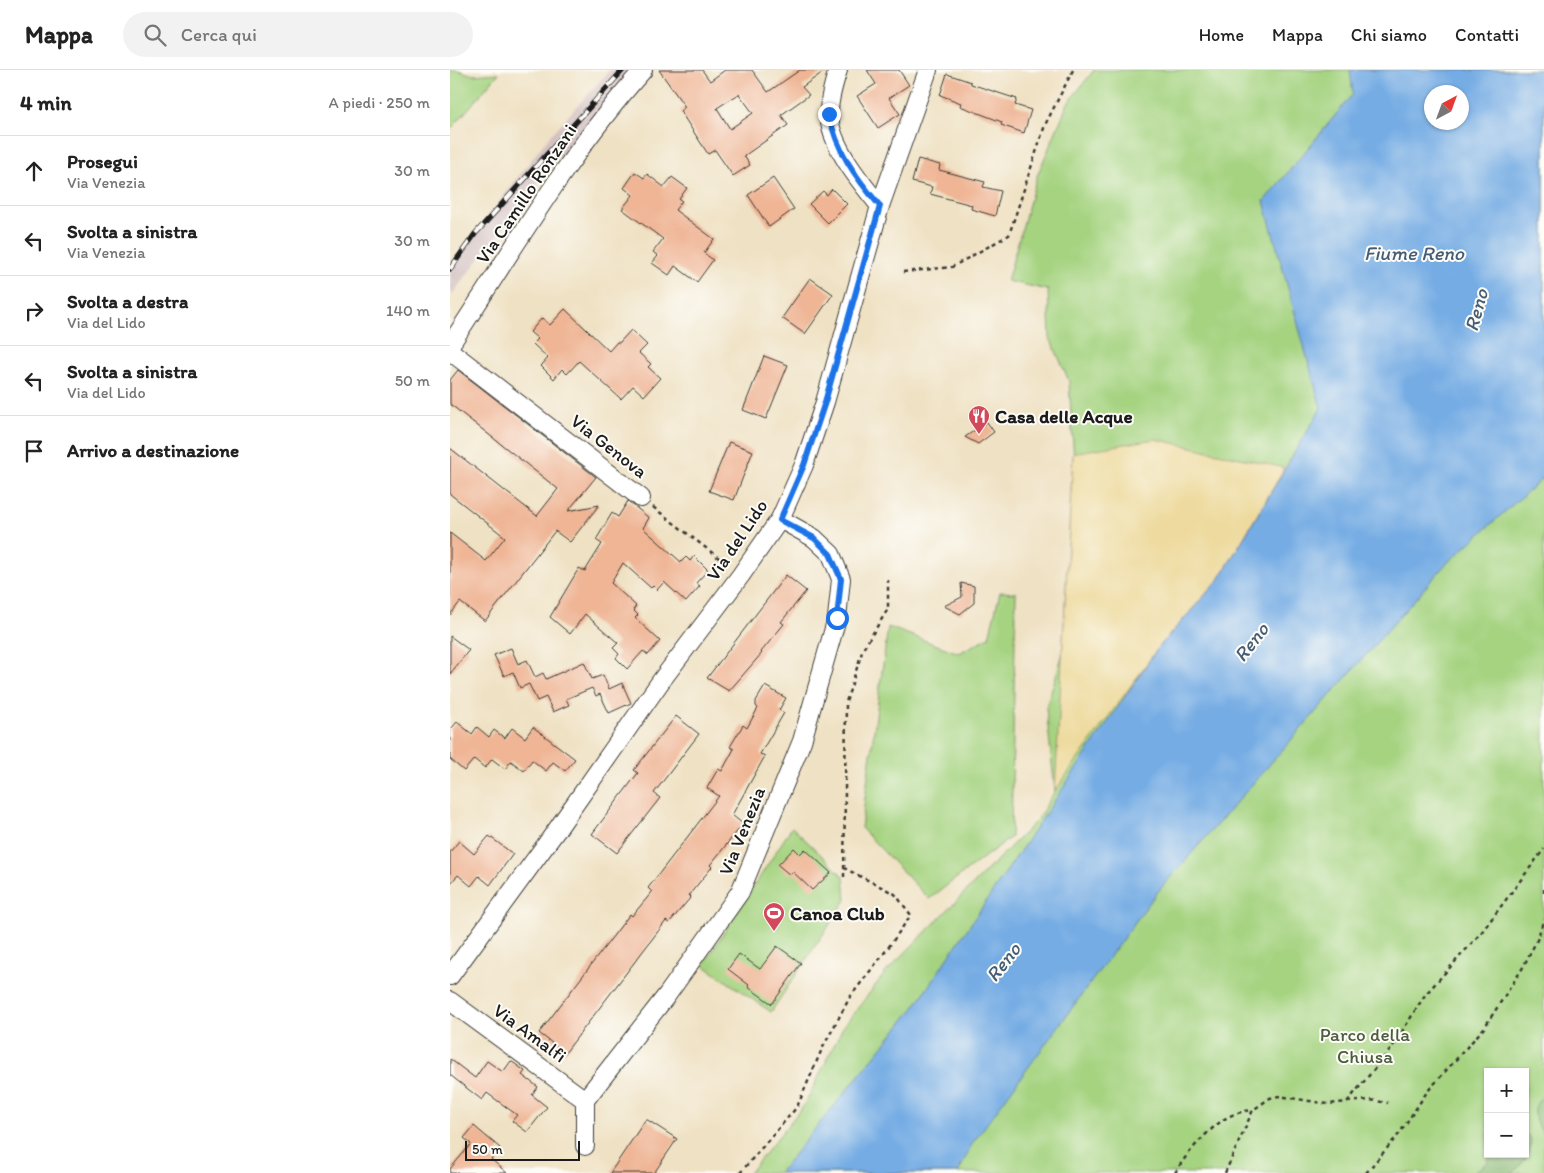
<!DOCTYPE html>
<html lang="it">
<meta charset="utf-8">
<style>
:root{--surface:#fff;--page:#f2f2f2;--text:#222;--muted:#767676;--line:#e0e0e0}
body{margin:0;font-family:Itim,sans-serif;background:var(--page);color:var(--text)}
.controls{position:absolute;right:15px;bottom:15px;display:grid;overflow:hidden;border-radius:0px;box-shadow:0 1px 4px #0004}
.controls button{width:45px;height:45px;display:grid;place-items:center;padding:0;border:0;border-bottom:1px solid var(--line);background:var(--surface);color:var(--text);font:25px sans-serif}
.compass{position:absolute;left:974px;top:15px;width:45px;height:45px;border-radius:50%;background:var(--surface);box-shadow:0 1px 4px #0004;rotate:41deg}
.scale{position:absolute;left:15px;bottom:12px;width:115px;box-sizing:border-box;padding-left:5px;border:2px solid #1c1c1c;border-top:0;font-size:14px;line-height:18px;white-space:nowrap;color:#1c1c1c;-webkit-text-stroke:4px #fdfcf7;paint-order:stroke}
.stop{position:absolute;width:15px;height:15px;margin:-11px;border:4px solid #1a73e8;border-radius:50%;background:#fff}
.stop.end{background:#1a73e8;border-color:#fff;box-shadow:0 1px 5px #0008}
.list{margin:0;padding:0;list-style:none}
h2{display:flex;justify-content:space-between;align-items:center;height:65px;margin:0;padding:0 20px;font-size:21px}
h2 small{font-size:16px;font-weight:400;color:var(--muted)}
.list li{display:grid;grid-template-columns:32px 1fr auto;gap:15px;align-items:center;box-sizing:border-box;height:70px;padding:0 20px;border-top:1px solid var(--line)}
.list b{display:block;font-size:19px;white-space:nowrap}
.list p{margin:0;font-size:16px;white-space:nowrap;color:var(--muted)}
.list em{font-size:16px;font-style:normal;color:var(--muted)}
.icon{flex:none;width:28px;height:28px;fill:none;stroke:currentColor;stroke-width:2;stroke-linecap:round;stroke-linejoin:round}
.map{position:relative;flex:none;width:1094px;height:1103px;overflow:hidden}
header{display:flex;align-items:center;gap:30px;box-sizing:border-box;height:70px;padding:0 25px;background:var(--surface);border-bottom:1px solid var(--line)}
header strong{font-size:24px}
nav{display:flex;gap:28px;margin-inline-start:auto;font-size:18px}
.search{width:350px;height:45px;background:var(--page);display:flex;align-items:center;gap:12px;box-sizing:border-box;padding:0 18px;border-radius:28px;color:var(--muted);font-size:19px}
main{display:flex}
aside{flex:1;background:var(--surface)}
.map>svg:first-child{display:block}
.industrial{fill:#d2bfc0}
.green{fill:#a5d380;stroke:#60784e;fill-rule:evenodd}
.forest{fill:#84b56e;stroke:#506845}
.sand{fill:#eeda9e;stroke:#857b5d}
.water{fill:#75ace4;stroke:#486480;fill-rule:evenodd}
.building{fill:#efb595;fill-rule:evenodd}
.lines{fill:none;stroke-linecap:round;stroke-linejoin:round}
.minor-casing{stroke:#3c3a35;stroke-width:20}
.path{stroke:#3c3a35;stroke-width:2.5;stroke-dasharray:4 4;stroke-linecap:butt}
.minor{stroke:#fff;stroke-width:18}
.rail-casing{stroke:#1c1c1c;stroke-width:5.5}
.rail{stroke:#fdfcf7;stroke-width:4;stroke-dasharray:11;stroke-linecap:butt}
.route{stroke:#1a73e8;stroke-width:6}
.labels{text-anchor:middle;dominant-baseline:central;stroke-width:4;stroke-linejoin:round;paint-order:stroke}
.street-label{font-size:19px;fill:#1c1c1c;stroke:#fdfcf7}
.poi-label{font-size:19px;font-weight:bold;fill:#1c1c1c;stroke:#fdfcf7;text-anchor:start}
.park-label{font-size:19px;fill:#4c5c3f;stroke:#fdfcf7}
.water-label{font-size:20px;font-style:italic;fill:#445d76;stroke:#fdfcf7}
</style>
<header>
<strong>Mappa</strong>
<div class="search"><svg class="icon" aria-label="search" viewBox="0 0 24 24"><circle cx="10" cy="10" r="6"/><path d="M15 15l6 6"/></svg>Cerca qui</div>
<nav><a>Home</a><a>Mappa</a><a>Chi siamo</a><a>Contatti</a></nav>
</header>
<main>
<aside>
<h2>4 min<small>A piedi · 250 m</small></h2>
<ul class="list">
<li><svg class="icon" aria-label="ahead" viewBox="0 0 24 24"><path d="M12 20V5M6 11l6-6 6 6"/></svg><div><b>Prosegui</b><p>Via Venezia</p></div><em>30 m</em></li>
<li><svg class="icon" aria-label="left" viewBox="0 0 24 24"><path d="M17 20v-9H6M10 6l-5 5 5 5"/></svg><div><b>Svolta a sinistra</b><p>Via Venezia</p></div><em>30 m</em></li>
<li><svg class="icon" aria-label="right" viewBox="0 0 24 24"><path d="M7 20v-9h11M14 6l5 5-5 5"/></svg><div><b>Svolta a destra</b><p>Via del Lido</p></div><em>140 m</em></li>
<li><svg class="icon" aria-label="left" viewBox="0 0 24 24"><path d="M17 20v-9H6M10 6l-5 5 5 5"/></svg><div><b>Svolta a sinistra</b><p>Via del Lido</p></div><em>50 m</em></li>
<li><svg class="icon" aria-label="arrive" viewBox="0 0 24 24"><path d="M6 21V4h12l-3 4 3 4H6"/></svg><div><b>Arrivo a destinazione</b></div></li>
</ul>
</aside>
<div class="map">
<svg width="1094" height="1103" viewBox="0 0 1094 1103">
<rect width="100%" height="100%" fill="#fdfcf7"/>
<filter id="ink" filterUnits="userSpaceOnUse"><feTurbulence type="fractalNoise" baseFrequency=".02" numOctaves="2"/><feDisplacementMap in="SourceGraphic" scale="10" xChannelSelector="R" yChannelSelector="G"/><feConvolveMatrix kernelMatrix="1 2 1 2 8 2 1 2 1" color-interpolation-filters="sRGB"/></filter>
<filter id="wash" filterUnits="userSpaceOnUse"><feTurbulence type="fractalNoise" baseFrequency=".0096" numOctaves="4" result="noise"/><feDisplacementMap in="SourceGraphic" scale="20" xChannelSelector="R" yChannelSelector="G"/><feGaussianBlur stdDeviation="1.12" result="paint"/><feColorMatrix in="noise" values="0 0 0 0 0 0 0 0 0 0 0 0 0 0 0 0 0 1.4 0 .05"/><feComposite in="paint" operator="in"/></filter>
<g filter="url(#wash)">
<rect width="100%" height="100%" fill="#efe1c3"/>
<polygon class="industrial" points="160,0 185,0 77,126 0,227 0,196 98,68"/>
<g class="green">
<polygon points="0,0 8,0 23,5 49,3 0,60"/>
<path d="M 644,0 L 1094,0 L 1094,1103 L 299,1103 L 355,1034 L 393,957 L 435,903 L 587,750 L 605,721 L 596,638 L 632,521 L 619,311 L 600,268 L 598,220 L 557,211 L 587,106 L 618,33 ZM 982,22 L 1012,22 L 1012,52 L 982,52 ZM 1038,1002 L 1075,1002 L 1075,1084 L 1038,1084 Z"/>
<polygon points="550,522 566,523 561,767 479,829 411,758 438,557 509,583 539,567"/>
<polygon points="342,757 394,807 396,830 321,942 253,895"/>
</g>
<g class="forest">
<path d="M 1094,1025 L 1094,1064 C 1083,1051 1080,1037 1094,1025 Z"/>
<path d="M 1075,1062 L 1081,1069 C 1080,1086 1074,1091 1063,1103 L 1022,1103 L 1037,1093 L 1041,1084 L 1075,1084 Z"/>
</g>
<polygon class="sand" points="705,369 835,398 770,508 708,578 605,721 623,383"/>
<path class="water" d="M 900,0 L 1094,0 L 1094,407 L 995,495 L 705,825 L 522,1074 L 508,1103 L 329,1103 L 463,939 L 708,578 L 770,508 L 871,338 L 814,131 L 903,24 ZM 982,22 L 1012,22 L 1012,52 L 982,52 Z"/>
<g id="blocks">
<g class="building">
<path d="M 209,0 L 252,0 L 260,11 L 275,0 L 302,0 L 318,22 L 350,0 L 376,0 L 352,17 L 359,25 L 331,45 L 338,55 L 294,86 L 300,95 L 283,106 L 265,80 L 258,84 L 230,41 L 235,37 ZM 289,24 L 303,43 L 280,59 L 267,38 Z"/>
<polygon points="417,0 449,0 459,15 439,28 450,44 428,58 407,26 426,14"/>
<polygon points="497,4 521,12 521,14 567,29 565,35 581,40 574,63 551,55 552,52 510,36 511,33 490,25"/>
<polygon points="468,89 490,95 489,100 535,112 533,117 551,121 545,146 521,139 522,135 480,124 482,117 462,112"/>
<polygon points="185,102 194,108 197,104 214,117 222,107 237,118 229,129 232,131 225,140 264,169 254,183 263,190 247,212 225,196 219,205 202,193 208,186 203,182 213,169 172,139 183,125 174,118"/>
<polygon points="323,108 344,139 319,157 298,125"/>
<polygon points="382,119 397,134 378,153 359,134 373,121 377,125"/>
<polygon points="360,208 383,224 355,264 332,248"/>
<polygon points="115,239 159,281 167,272 169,273 181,260 197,275 189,283 201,294 198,297 210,308 194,326 183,316 171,329 129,291 117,304 112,299 104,309 91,296 98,288 83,274 88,269 80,262 92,248 100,255"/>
<polygon points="314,286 338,295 316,349 293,340"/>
<polygon points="8,300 146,407 118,441 149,435 120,472 105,461 35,551 10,532 0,545 0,463 36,491 55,467 0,424 0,378 87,446 108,419 0,334 0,310"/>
<polygon points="537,352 544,362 528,374 515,367"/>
<polygon points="279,372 303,381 284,430 259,421"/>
<polygon points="178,431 199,448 193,458 231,492 236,487 240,491 244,486 258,500 246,513 250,516 236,532 214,512 207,520 203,516 201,518 173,493 161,513 186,536 183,540 188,545 185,548 210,571 198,585 193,581 177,599 166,588 169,584 163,578 168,573 135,544 120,564 100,547 129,498 135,501 152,474 146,470 162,443 168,447"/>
<polygon points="336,505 356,521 331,552 334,554 311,582 312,583 279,621 257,608"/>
<polygon points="511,513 524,516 524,533 510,544 494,536 512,527"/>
<polygon points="0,566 19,580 0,604"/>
<polygon points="61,578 68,594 77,590 85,607 93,603 96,609 134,592 142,609 153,605 159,619 172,613 181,633 159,643 150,624 146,626 142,618 116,629 119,635 103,642 96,627 87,631 79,614 70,618 63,602 54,606 44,585"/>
<polygon points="315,616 336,628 329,640 334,643 310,684 315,686 282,745 293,754 260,795 262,797 239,825 241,827 219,853 216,851 115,983 89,963 180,844 182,846 202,822 198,818 269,726 257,718 268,699 272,701 284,679 280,677 293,655 297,658 308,638 306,636 306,631"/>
<polygon points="226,646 249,664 204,723 210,728 167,783 142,764 188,703 184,700"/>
<polygon points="7,652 22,664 27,657 39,667 44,660 55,668 62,658 75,668 83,657 125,689 115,701 103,692 96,701 82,690 74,701 61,691 55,699 42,689 35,698 24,689 14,701 0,689 0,660"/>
<polygon points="39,766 63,784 40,815 29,806 21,816 8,805 0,814 0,782 9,771 24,784"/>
<polygon points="344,778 350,784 355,779 381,803 362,820 343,802 340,805 328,795"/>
<polygon points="327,876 351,893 322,934 298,917 299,915 278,899 289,884 310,899"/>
<polygon points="0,989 25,1008 37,991 53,1002 61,991 75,1001 72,1005 88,1017 82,1025 97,1037 77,1062 62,1051 67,1045 37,1023 32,1030 0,1005"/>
<polygon points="196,1049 227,1069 204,1103 160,1103"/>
<polygon points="24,1056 50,1078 41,1089 57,1103 0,1103 0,1099 21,1074 14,1068"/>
</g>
</g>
</g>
<g filter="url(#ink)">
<use href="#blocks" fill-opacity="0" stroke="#3c3a35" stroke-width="1"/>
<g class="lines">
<g class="minor-casing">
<g id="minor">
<path d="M 388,0 C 384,13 379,28 379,42 C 378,73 411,113 430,136"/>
<path d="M 0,275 C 62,182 118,84 193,0"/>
<polyline points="0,281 191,428"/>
<polyline points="0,906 106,761 211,611 291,505 330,449 354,395 375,332 430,136 478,0"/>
<polyline points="0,931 135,1030"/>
<polyline points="135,1076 135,1030 217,925 290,822 352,671 387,548 391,509 381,484 364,468 330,449"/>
</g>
</g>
<g class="path">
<polyline points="453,202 502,197 559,165 595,55 623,0"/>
<polyline points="203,437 278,495"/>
<polyline points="394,807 396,632 413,579 438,539 438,510"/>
<polyline points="1094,819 1094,825"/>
<polyline points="897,1032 920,1030 938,1033"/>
<polyline points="290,1103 347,1037 372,979 400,927 438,878 461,845 445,824 394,798"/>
<path d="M 725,1103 C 736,1084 755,1063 773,1050 C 782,1044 792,1041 803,1040"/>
<polyline points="775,1103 803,1040 820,1028 829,1026 878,1034 897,1032 941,979 975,925 1031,863 1094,779"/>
<polyline points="916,1103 949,1064 977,1022 1034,958 1072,899 1087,870 1094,849"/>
</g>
<use href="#minor" class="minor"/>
<g class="rail-casing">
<polyline id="rail" points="0,199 25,164 173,0"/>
</g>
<use href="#rail" class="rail"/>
</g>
</g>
<g class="lines" filter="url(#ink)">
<path class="route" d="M 379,44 C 386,80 406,108 430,136 L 375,332 L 354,395 L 330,450 L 364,468 L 380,484 L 391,509 L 387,548"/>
</g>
<defs>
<g id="restaurant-pin" transform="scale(1.125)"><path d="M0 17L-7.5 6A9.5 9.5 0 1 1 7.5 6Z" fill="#d1495b" stroke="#fdfcf7"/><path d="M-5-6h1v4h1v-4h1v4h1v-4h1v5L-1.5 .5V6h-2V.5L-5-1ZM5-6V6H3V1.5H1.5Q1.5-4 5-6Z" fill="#fff"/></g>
<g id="stadium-pin" transform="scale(1.125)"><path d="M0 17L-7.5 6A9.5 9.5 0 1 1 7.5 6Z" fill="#d1495b" stroke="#fdfcf7"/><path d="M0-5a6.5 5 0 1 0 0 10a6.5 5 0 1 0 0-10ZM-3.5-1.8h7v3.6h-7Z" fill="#fff"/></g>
</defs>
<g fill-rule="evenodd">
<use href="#restaurant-pin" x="529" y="346"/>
<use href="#stadium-pin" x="324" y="843"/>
</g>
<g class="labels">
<g class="street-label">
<text transform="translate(76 124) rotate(-56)">Via Camillo Ronzani</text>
<text transform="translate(159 376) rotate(38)">Via Genova</text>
<text transform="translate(287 470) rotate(-56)">Via del Lido</text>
<text transform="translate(292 761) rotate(-68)">Via Venezia</text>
<text transform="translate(80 963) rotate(36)">Via Amalfi</text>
</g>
<g class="poi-label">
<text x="545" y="346">Casa delle Acque</text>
<text x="340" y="843">Canoa Club</text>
</g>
<g class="park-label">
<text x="915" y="964">Parco della<tspan x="915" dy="22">Chiusa</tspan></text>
</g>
<g class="water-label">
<text x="964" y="183">Fiume Reno</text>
<text transform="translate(1026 240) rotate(-75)">Reno</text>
<text transform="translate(801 572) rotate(-52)">Reno</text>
<text transform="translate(553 892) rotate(-52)">Reno</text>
</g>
</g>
</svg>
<div class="controls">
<button>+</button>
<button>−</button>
</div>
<svg class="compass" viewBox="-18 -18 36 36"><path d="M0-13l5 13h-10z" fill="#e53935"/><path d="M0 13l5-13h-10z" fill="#767676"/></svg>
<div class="scale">50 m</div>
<div class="stop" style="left:387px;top:548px"></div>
<div class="stop end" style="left:379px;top:44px"></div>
</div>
</main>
